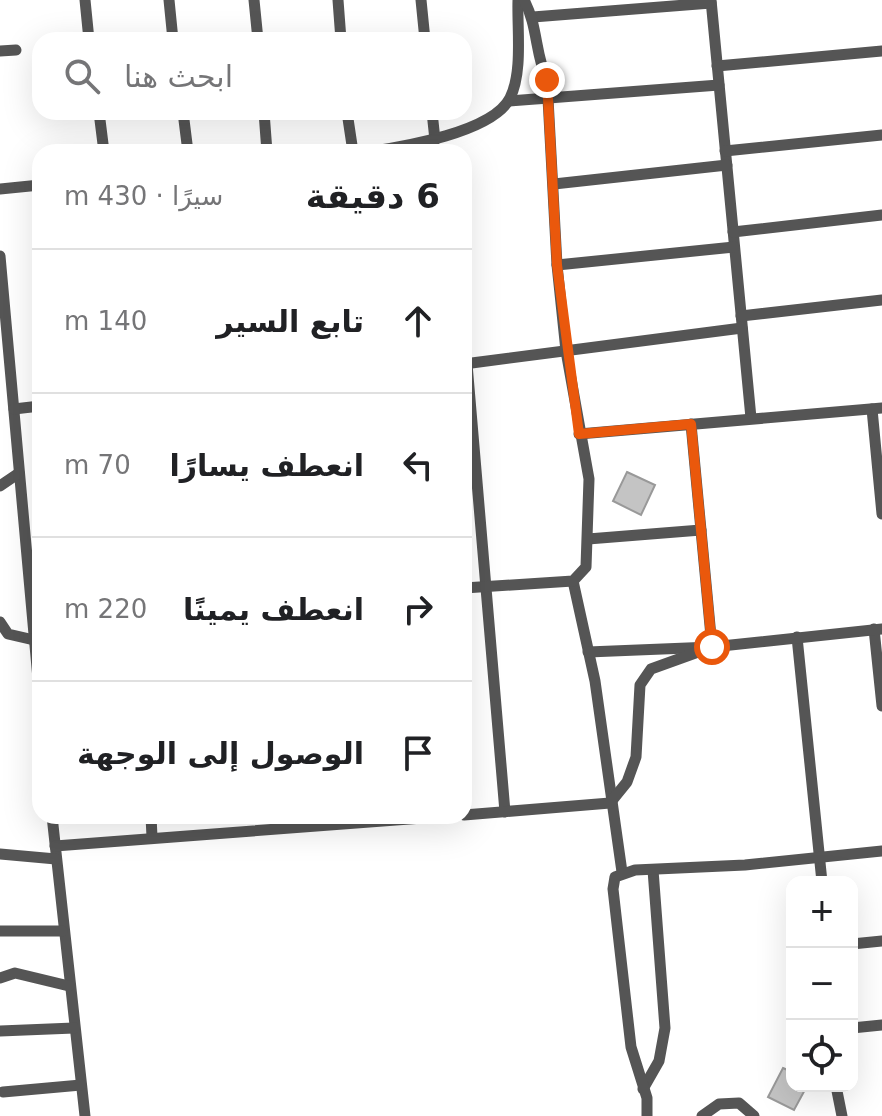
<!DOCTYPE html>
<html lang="ar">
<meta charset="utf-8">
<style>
:root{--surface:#fff;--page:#f6f6f6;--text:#202124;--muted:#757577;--line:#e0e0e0}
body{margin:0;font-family:"DejaVu Sans","Noto Sans Arabic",sans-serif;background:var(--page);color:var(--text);direction:rtl}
.controls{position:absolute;right:24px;bottom:24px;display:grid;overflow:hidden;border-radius:16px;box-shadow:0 8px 32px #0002}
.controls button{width:72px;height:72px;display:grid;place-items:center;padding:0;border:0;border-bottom:2px solid var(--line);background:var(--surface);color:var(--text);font:40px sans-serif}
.stop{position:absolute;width:24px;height:24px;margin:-18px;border:6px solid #ea580c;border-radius:50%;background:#fff}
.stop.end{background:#ea580c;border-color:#fff;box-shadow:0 2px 8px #0008}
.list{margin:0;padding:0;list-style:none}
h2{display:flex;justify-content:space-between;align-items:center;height:104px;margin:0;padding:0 32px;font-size:34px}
h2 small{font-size:26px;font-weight:400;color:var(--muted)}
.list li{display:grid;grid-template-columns:52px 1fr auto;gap:24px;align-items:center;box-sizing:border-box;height:144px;padding:0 32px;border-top:2px solid var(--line)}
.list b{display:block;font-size:30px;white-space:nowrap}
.list em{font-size:26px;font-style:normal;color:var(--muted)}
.icon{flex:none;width:44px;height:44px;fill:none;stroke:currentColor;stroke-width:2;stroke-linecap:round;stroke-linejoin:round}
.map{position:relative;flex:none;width:882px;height:1116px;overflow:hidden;direction:ltr}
.search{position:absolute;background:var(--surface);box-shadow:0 8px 32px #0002;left:32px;top:32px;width:440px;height:88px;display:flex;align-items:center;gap:20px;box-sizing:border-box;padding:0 28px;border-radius:24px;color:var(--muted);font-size:30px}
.panel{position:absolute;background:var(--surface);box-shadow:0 8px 32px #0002;left:32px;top:144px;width:440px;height:680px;border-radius:24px;direction:rtl}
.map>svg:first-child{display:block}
.building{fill:#c4c4c4;stroke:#999;stroke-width:2}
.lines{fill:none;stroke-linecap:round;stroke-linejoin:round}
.minor{stroke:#555;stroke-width:11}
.route{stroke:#ea580c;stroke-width:10}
</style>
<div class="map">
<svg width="882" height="1116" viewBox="0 0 882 1116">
<rect width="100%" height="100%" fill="#fff"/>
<g class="building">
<polygon points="627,472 655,485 641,515 613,501"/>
<polygon points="783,1068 792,1072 792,1086 807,1086 794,1110 768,1097"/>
</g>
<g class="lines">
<g class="minor">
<polyline points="85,0 89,40"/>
<polyline points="169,0 173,40"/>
<polyline points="254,0 258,40"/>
<polyline points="338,0 341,40"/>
<polyline points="421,0 425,40"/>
<polyline points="711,0 751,418"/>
<polyline points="533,17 711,3"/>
<polyline points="0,51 16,50"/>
<polyline points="717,66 882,51"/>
<polyline points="509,101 719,85"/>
<polyline points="99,112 104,152"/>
<polyline points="183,112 188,152"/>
<polyline points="264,112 267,152"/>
<polyline points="347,112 353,152"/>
<polyline points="432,112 435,140"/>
<polyline points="725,151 882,135"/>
<path d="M 368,152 C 403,147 493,132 510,98 C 523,72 517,29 518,0"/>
<polyline points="554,184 727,165"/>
<polyline points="0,189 40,185"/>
<polyline points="733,232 882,215"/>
<polyline points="0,256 40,701"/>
<polyline points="557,265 734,247"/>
<polyline points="741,316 882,300"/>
<polyline points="464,364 742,328"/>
<polyline points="467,364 505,812"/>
<polyline points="14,409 40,406"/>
<polyline points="872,409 882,514"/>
<polyline points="691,424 712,647"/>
<polyline points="579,434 882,408"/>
<polyline points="0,486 19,473"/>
<polyline points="588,539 701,530"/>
<polyline points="573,581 595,681 622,872"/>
<path d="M 464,588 L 573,581 L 586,567 L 589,479 L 566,351 L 557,265 L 547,80 C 535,54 538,26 524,0"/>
<polyline points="0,622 8,634 34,640"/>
<polyline points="874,629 882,706"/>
<polyline points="797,637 822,882"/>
<polyline points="588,652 712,647 882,629"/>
<polyline points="464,815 610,803 627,782 636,757 640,685 651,669 712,647"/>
<polyline points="52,816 85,1116"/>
<polyline points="151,816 152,837"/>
<polyline points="55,846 449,816"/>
<polyline points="0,854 56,859"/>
<polyline points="0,931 62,931"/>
<polyline points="852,944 882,941"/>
<polyline points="0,978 15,973 69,986"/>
<polyline points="852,1028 882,1025"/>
<polyline points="0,1031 74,1028"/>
<polyline points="836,1086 842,1116"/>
<polyline points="643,1089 659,1061 665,1028 653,870"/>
<polyline points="3,1092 81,1085"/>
<polyline points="647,1116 647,1098 631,1047 613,889 615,877 635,870 745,865 882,851"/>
<polyline points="702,1116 719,1104 739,1103 754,1116"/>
</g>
</g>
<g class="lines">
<polyline class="route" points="547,80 557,265 579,434 691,424 712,647"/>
</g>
</svg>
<div class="controls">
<button>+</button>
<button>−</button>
<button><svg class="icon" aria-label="locate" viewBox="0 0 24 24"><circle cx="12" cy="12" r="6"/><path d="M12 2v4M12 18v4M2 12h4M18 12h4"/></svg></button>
</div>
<div class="stop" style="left:712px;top:647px"></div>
<div class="stop end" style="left:547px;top:80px"></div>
<div class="search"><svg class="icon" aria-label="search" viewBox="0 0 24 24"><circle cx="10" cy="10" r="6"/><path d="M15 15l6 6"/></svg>ابحث هنا</div>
<section class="panel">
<h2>6 دقيقة<small>سيرًا · 430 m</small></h2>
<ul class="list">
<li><svg class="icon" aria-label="ahead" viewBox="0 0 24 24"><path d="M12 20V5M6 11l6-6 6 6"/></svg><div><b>تابع السير</b></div><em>140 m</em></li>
<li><svg class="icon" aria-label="left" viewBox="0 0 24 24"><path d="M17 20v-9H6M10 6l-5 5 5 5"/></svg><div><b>انعطف يسارًا</b></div><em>70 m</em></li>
<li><svg class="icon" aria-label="right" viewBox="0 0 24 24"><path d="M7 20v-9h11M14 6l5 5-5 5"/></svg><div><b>انعطف يمينًا</b></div><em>220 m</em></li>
<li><svg class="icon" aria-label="arrive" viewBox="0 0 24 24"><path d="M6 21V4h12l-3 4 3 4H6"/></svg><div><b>الوصول إلى الوجهة</b></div></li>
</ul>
</section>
</div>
